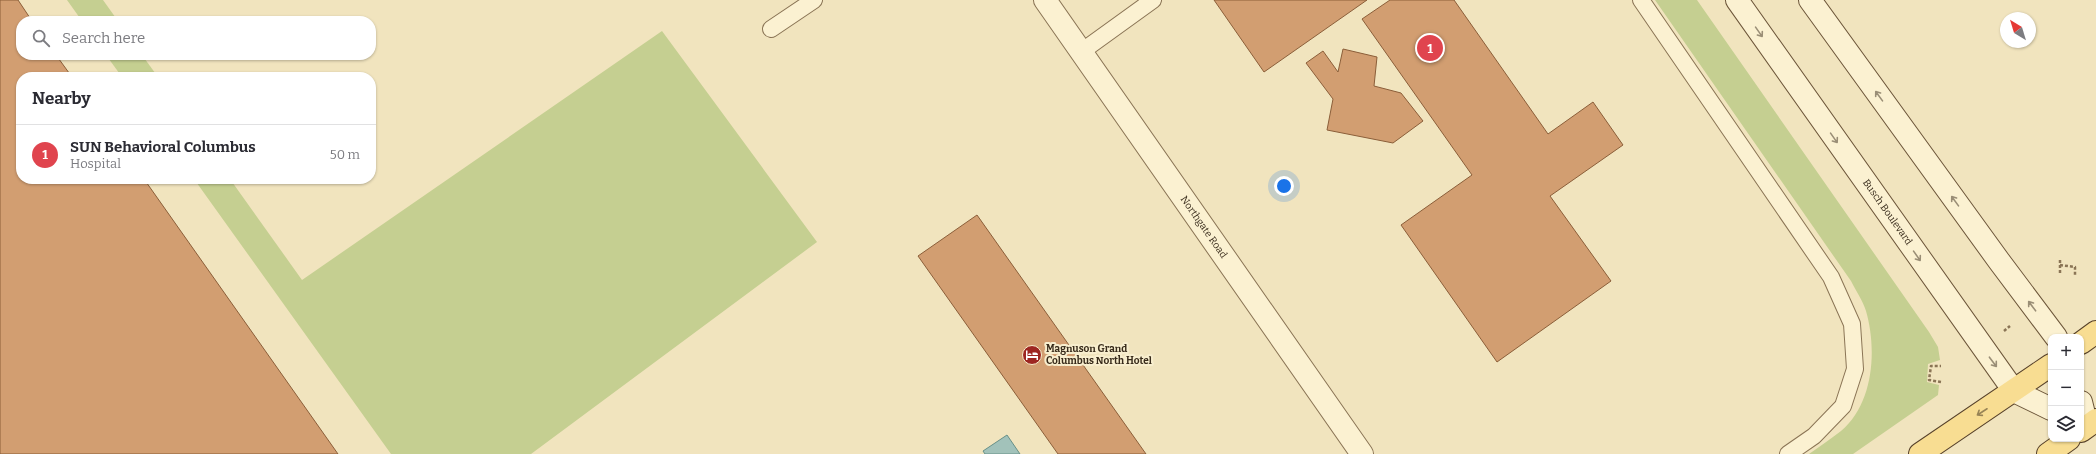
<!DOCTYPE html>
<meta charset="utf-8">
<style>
:root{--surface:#fff;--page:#f7f7f7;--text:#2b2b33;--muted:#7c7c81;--line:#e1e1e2;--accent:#9d2621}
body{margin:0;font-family:Bitter,serif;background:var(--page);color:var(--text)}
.controls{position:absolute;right:12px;bottom:12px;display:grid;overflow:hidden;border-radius:8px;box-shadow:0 1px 3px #0004}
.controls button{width:36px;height:36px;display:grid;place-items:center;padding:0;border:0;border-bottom:1px solid var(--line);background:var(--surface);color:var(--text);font:20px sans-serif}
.compass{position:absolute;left:2000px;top:12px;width:36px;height:36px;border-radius:50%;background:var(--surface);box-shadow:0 1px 3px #0004;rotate:322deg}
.you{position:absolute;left:1284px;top:186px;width:14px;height:14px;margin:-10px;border:3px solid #fff;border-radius:50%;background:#1a73e8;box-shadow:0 0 0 6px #1a73e833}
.badge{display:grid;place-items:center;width:26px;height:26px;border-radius:50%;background:var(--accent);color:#fff;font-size:13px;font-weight:700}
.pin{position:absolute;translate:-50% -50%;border:2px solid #fff;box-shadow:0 1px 4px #0006}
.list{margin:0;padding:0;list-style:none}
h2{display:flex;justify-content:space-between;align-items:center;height:52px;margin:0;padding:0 16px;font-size:17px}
h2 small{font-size:13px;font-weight:400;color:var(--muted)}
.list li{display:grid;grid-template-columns:26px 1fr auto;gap:12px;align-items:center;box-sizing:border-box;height:60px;padding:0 16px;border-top:1px solid var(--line)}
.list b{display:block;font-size:15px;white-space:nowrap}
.list p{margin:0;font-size:13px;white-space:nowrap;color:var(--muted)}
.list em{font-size:13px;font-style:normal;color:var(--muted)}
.icon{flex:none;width:22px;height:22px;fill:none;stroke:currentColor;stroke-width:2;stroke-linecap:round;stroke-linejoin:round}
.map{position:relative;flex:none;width:2096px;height:454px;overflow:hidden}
.search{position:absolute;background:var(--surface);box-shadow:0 1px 3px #0004;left:16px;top:16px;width:360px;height:44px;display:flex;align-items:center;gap:10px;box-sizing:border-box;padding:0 14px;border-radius:16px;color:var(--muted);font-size:15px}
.panel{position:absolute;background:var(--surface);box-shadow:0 1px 3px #0004;left:16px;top:72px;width:360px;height:112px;border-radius:16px}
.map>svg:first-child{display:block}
.green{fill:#c5cf91}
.water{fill:#a2c2ba;stroke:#689088}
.building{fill:#d29e71;stroke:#8b5e39}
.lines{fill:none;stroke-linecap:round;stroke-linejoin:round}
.service-casing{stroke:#8a7455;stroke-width:18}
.minor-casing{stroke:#8a7455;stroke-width:24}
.secondary-casing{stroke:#6c5539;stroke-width:24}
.primary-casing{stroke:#57412a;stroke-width:24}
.path{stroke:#8a7455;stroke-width:2.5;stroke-dasharray:3 2;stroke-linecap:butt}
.service{stroke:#fbf1d1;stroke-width:16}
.minor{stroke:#fbf1d1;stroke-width:22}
.secondary{stroke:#fbf1d1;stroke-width:22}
.primary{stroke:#f8dd92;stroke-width:22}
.oneway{stroke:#9a8e76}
.oneway2{stroke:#988456}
.labels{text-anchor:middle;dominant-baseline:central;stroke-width:4;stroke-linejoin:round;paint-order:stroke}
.street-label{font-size:10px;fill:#382b1b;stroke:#f8eece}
.poi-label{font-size:10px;font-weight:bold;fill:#382b1b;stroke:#f8eece;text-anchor:start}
</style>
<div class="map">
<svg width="2096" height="454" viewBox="0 0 2096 454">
<rect width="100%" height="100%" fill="#f1e4be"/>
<g class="green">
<polygon points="67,0 103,0 118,21 82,21"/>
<path d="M 1655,0 L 1697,0 L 1929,332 L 1938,347 L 1940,360 L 1928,364 L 1927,382 L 1939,385 L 1938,395 L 1853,454 L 1809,454 C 1820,446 1831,439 1841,431 C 1874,403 1877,349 1866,311 C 1863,301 1856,291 1851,281 Z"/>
<polygon points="662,31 817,242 531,454 391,454 194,179 230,179 302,280"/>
<polygon points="106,55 142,55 158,77 122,77"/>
</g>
<polygon class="water" points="1007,435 1020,454 985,454 983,451"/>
<g class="building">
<polygon points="0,0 18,0 32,21 21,21 21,55 56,55 72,77 21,77 21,179 144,179 338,454 0,454"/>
<polygon points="1214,0 1367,0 1264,72"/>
<polygon points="1390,0 1454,0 1548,134 1593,102 1623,145 1550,196 1611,281 1497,362 1401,225 1472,175 1362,19"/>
<polygon points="1343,49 1377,57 1374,86 1401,93 1423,121 1393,143 1327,130 1333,99 1306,63 1323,51 1338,72"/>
<polygon points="977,215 1146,454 1058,454 918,256"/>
</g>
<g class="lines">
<g class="service-casing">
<g id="service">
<polyline points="1641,0 1831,277 1852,324 1855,369 1843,406 1814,436 1788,454"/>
<polyline points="771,29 814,0"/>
<polyline points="1081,52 1153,0"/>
</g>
</g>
<g class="minor-casing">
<g id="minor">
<path id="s1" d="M 1045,0 L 1362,454"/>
</g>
</g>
<g class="secondary-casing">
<g id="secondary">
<path id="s2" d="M 1737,0 L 2014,391 L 2051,409"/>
<polyline points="1810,0 1999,261 2056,337"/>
<polyline points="2081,402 2087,426"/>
</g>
</g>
<g class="primary-casing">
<g id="primary">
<polyline points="2081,343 2096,332"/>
<polyline points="2081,431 2096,420"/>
<polyline points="1920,454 2051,365"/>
<polyline points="2048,454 2069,439"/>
</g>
</g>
<g class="path">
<polyline points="2060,265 2075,267 2075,275"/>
<polyline points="2060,273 2060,258"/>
<polyline points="2004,331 2010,326"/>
<polyline points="1941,382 1929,380 1931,366 1941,366"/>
</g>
<use href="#service" class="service"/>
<use href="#minor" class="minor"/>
<use href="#secondary" class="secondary"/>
<use href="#primary" class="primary"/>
</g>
<defs><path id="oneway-shaft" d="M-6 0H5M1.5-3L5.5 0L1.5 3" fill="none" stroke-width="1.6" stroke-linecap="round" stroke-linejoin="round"/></defs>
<g class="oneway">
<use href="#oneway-shaft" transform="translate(1759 32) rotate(55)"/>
<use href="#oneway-shaft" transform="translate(1879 96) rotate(-126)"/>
<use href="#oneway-shaft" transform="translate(1834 138) rotate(55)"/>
<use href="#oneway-shaft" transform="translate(1955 201) rotate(-126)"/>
<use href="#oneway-shaft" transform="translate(1917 256) rotate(55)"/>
<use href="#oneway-shaft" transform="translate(2032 306) rotate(-127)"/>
<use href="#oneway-shaft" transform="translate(1993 362) rotate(53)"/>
</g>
<use class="oneway2" href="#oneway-shaft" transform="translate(1982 412) rotate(147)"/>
<defs>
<g id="hotel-disc" transform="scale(1)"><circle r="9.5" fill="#9d2621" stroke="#f8eece"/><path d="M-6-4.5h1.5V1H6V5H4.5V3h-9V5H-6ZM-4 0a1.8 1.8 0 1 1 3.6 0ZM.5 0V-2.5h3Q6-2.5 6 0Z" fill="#fff"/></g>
</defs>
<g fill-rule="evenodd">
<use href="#hotel-disc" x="1032" y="355"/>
</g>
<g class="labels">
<g class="street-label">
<text stroke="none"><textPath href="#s2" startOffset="260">Busch Boulevard</textPath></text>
<text stroke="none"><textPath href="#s1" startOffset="277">Northgate Road</textPath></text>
</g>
<g class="poi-label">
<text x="1046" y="349">Magnuson Grand<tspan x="1046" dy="12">Columbus North Hotel</tspan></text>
</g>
</g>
</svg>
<div class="controls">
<button>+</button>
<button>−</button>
<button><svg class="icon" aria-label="layers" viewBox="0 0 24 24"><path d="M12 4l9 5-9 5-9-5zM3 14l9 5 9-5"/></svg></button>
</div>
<svg class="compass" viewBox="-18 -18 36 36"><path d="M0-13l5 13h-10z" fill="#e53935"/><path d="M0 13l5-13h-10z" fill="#7c7c81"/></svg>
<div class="you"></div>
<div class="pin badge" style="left:1430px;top:48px;background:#e0444e">1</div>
<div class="search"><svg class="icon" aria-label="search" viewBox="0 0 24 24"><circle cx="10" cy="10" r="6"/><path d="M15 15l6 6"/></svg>Search here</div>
<section class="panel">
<h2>Nearby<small></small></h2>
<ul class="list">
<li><span class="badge" style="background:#e0444e">1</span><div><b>SUN Behavioral Columbus</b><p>Hospital</p></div><em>50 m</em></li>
</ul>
</section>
</div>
